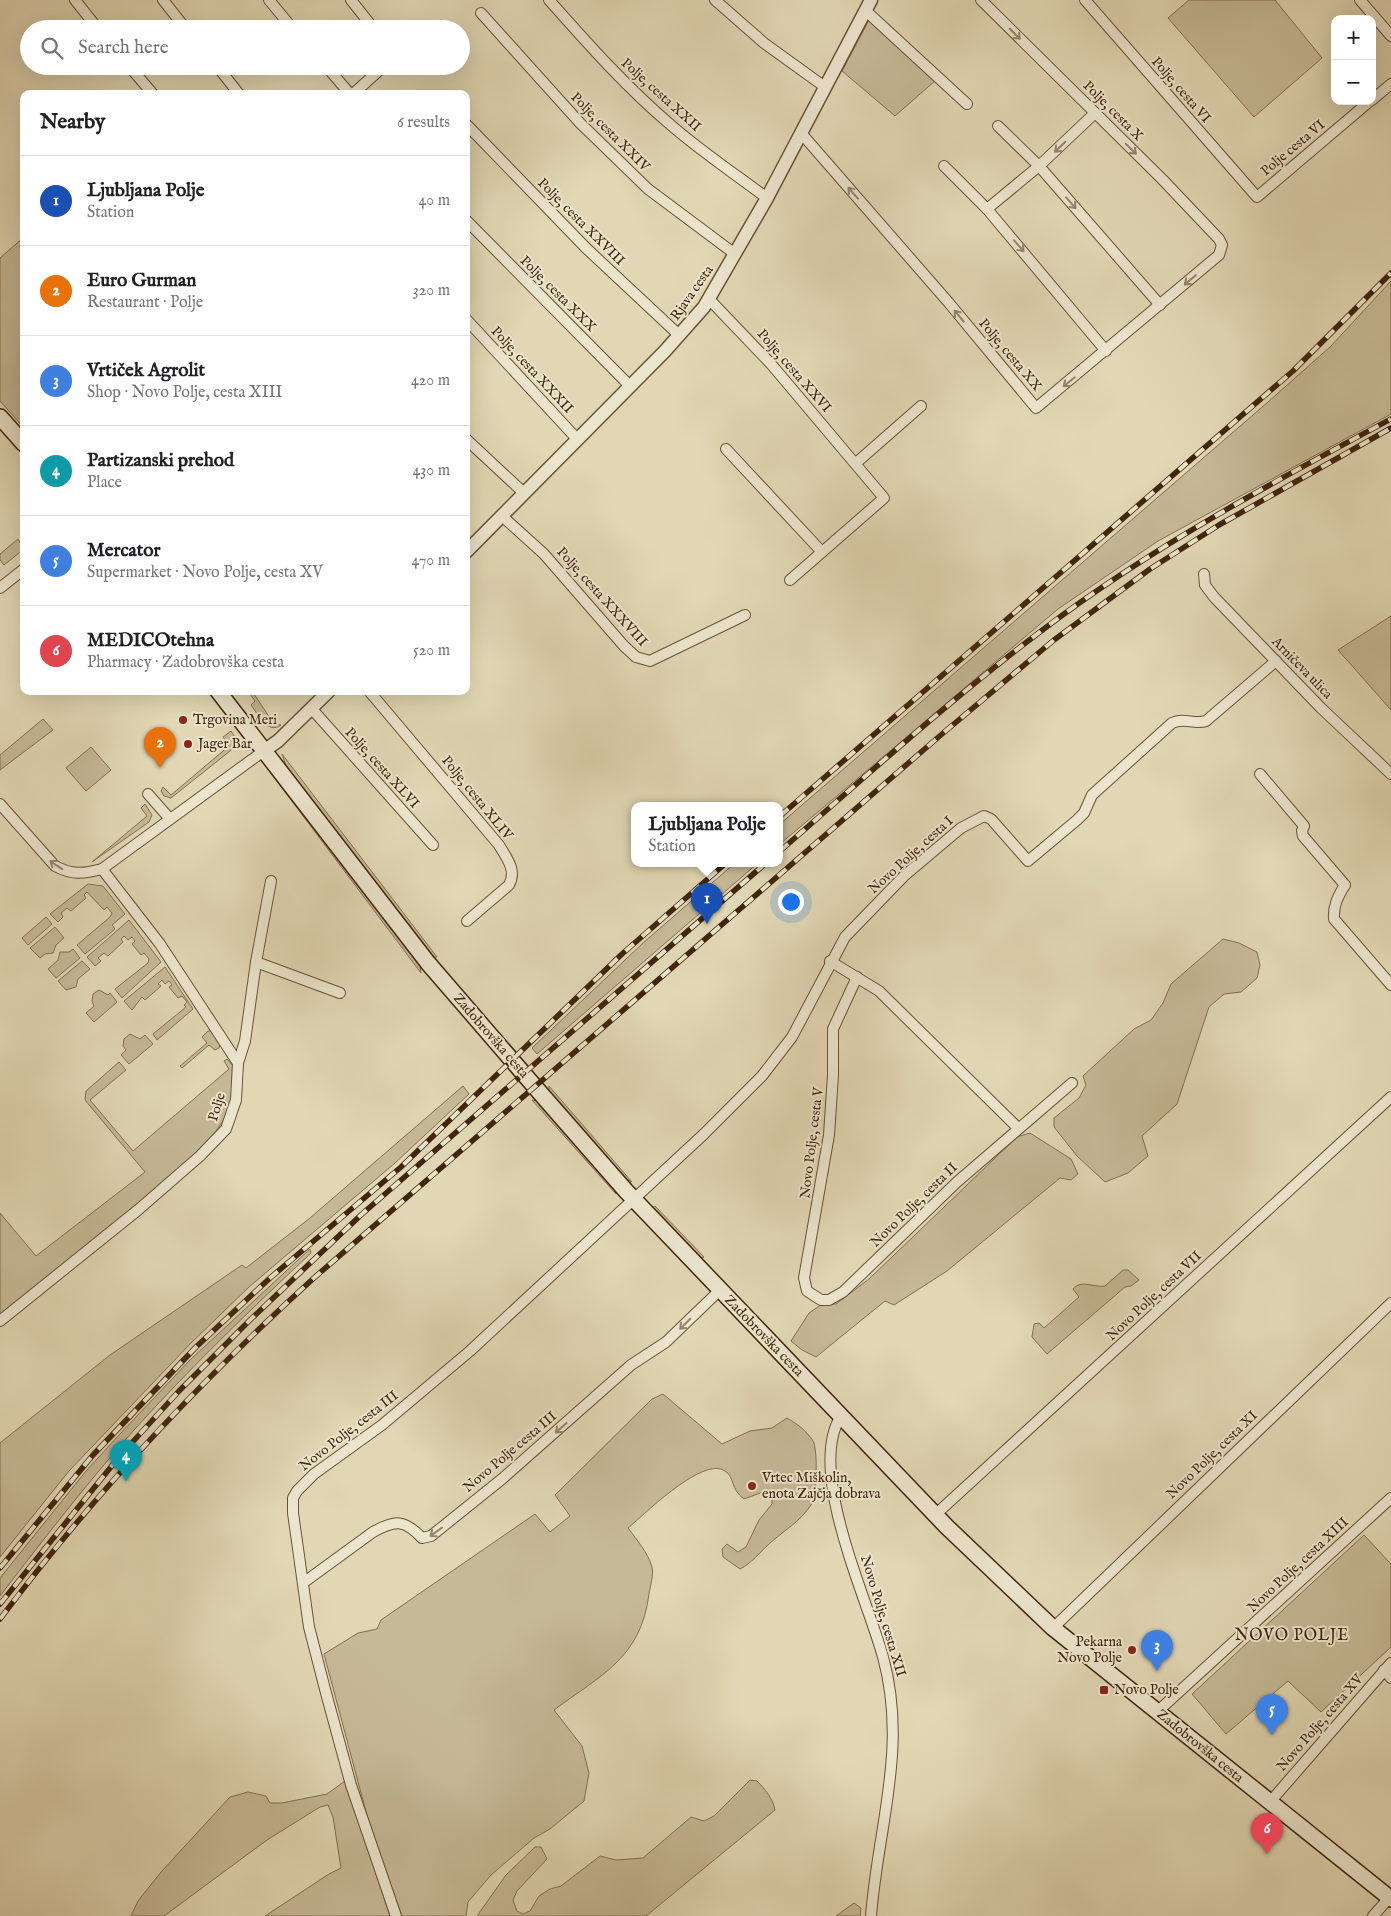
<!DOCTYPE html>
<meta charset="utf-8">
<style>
:root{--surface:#fff;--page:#f2f2f2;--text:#202124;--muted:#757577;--line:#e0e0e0;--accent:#111827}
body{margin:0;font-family:"IM FELL English",serif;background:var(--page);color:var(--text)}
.controls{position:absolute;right:15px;top:15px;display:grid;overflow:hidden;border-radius:10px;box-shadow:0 5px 20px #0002}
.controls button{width:45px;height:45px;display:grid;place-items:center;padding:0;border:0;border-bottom:1px solid var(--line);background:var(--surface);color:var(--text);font:25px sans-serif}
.you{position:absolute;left:790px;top:901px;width:18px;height:18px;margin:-12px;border:4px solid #fff;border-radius:50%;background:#1a73e8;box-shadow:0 0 0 8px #1a73e833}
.badge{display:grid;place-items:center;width:32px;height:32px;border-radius:50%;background:var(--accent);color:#fff;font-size:16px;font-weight:700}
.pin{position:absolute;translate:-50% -41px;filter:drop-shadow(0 1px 2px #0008)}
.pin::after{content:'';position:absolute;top:26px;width:18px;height:15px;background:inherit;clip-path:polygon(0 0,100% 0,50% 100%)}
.popup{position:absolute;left:631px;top:802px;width:152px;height:65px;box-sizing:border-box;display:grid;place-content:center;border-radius:10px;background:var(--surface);filter:drop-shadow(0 1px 4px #0005);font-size:16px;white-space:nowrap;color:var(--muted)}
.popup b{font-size:19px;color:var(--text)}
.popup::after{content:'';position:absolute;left:50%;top:100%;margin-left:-10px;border:10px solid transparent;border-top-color:var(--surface)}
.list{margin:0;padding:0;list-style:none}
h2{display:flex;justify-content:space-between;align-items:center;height:65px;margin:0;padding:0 20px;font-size:21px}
h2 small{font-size:16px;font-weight:400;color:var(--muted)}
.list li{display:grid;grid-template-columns:32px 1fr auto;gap:15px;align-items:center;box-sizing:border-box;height:90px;padding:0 20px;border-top:1px solid var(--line)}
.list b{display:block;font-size:19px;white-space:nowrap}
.list p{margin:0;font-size:16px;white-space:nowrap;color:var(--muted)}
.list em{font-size:16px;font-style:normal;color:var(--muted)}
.icon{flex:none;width:28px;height:28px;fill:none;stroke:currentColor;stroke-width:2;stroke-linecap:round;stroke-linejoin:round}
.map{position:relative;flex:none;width:1391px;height:1916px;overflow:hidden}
.search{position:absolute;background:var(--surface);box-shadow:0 5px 20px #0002;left:20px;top:20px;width:450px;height:55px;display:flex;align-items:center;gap:12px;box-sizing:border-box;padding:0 18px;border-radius:28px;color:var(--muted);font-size:19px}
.panel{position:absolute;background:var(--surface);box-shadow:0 5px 20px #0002;left:20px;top:90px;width:450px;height:605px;border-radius:10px}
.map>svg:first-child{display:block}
.green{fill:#c6b997;stroke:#836f50}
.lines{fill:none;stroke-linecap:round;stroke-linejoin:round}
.minor-casing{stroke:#685234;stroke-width:12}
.tertiary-casing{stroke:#685234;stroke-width:15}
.secondary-casing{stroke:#402509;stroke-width:18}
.minor{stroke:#ece5ce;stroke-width:10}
.tertiary{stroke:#ece5ce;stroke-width:12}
.secondary{stroke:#ece5ce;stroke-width:15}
.rail-casing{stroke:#402509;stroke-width:5.5}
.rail{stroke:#ece5ce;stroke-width:4;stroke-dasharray:11;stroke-linecap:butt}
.oneway{stroke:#96856c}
.poi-dot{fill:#8f2418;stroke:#ece5ce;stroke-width:2}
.labels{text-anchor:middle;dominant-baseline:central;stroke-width:4;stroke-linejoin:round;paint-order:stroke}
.street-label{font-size:14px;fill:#402509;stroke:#ece5ce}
.poi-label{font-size:14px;fill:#402509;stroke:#ece5ce;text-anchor:start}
.quarter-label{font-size:16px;letter-spacing:1px;fill:#402509;stroke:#ece5ce}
</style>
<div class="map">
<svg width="1391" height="1916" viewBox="0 0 1391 1916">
<rect width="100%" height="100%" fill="#e1d7b4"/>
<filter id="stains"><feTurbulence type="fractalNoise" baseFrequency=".004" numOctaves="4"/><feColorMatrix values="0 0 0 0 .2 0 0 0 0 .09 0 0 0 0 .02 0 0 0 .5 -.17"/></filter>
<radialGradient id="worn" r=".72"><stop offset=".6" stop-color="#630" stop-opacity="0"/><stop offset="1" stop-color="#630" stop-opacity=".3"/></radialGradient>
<g class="green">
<polygon points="1189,0 1275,0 1322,58 1254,117 1168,18"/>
<polygon points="869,20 936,80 895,116 842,71"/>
<polygon points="24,237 24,428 0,401 0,258"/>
<polygon points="1391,281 1391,414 1158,541 1058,609 780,844 780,824 1268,402 1331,346"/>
<polygon points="18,539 24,549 4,565 0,560 0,554"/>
<polygon points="1391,616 1391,710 1338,650"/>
<path d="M 248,691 L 252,691 L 274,724 L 281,725 C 268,735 258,714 251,705 L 255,701 Z"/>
<polygon points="43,719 53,730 0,770 0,755"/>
<polygon points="231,731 237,740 235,747 171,798 164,796 161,791 163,787 171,795 229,746 223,737"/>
<polygon points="91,747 111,770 86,791 66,768"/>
<polygon points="282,754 437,957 432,957 286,766"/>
<polygon points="267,768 274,774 420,965 421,973"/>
<polygon points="145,804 152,815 149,822 92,862 147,816 141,808"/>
<polygon points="735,863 758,863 537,1054 532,1048 643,943"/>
<polygon points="88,884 103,886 125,914 112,925 115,929 85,954 77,945 110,917 112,913 107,907 104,910 87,892 84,895 86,898 71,911 67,908 61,913 63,917 58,922 50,914"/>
<polygon points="46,917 52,924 28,945 22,938"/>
<polygon points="129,920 161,962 122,998 115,989 148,963 149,959 144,953 141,955 132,944 135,941 132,937 128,940 124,936 121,939 123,942 108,956 104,953 98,958 101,961 95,966 87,957"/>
<polygon points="55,927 64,938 56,945 53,953 45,954 40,958 30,948"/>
<polygon points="1223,939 1239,943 1257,952 1260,965 1257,978 1241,992 1224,994 1209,1007 1177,1104 1142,1136 1148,1156 1128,1173 1105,1182 1077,1156 1054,1127 1054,1118 1079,1098 1086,1085 1083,1076 1134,1029 1151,1020 1163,1003 1171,984"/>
<polygon points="73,949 80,958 56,978 48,969 58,960 60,952 69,952"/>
<polygon points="82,961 90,969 78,979 76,987 66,990 58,981"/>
<polygon points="165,967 193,1009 157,1040 153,1034 186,1007 184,1005 187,1002 182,996 178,998 169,987 172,985 169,981 165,984 162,980 158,984 161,986 145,1000 142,997 132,1010 124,1001"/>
<polygon points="99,990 108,995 110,993 117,1002 94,1022 86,1013 94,1006 92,1001 93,994"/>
<polygon points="208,1031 212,1031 220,1044 219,1048 215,1050 209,1045 182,1068 180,1066 207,1043 202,1037"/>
<polygon points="130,1034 140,1039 145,1035 153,1044 129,1064 121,1055 126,1050 123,1046 124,1039"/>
<polygon points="227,1059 233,1066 231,1100 227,1115 210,1140 158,1187 0,1315 0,1213 36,1256 145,1172 85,1100 86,1091 119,1062 126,1070 90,1100 133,1151 229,1069 224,1061"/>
<polygon points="463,1086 469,1094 395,1163 249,1287 190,1344 69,1471 0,1557 0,1443 110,1355 242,1265 246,1268 310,1218"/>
<polygon points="549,1086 632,1182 624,1178 549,1091"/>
<polygon points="532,1100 538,1101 614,1189 616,1194"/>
<polygon points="1030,1133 1071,1159 1078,1174 1071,1180 1060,1178 947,1271 894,1305 885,1301 816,1357 802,1350 791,1341 809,1313 822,1304 836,1304 869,1279 1017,1137"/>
<polygon points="655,1206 704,1257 700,1258 652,1208"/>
<path d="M 310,1249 L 311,1253 C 250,1310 190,1368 134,1430 C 87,1483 43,1540 0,1596 L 0,1578 L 86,1471 L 119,1435 L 190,1360 Z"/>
<path d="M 1123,1270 L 1128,1270 L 1139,1280 L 1131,1286 L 1125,1287 L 1047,1354 L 1032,1337 L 1034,1324 L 1039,1323 L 1044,1328 L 1079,1297 L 1073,1289 C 1081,1279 1094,1288 1105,1286 Z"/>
<path d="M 663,1394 L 722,1444 L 750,1431 L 772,1428 L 787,1418 C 797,1424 806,1430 813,1441 C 818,1449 817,1496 811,1505 C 800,1522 783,1531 769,1544 C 759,1553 752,1563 740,1569 L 723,1557 L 722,1549 L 727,1544 L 738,1552 L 746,1547 L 759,1520 L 772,1504 L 772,1494 L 763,1492 L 744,1499 C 730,1489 735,1477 725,1471 C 703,1456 646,1513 628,1528 C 637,1540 648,1553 652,1567 C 654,1575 650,1586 649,1594 C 641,1658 601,1675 554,1710 L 582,1746 L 589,1773 L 584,1801 L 550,1829 L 534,1838 L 491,1875 L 468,1902 L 466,1916 L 402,1916 L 373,1838 L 324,1654 L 358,1633 L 377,1629 L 381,1620 L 535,1514 L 550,1532 L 570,1516 L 555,1495 L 652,1399 Z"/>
<polygon points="1364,1535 1391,1564 1391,1647 1321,1712 1288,1681 1226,1734 1192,1694"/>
<path d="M 750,1780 L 757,1781 C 765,1789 773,1799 775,1810 L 646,1916 L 477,1916 L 506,1875 L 535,1847 L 541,1847 L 547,1859 L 517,1891 L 513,1900 L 517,1911 L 523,1914 L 530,1911 L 539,1896 L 550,1889 L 561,1886 L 600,1856 L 616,1860 L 643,1858 L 691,1817 L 704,1821 L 714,1816 Z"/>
<polygon points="345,1781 390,1916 265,1916 329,1874 341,1868 333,1817 328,1805 320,1807 267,1840 164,1916 131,1916 138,1901 161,1872 230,1797 248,1792 266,1796 270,1803 282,1803 327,1794"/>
<polygon points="854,1903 861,1908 860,1916 836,1916"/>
</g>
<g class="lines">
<g class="minor-casing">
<g id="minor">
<polyline points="75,0 98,29"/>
<polyline points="163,0 186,29"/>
<polyline points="269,0 293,29"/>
<polyline points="351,0 374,29"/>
<path d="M 549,0 C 588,44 627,88 672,126 C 702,152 735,174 767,198"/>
<polyline points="715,0 764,43 825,87"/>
<polyline points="1085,0 1257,197 1370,101"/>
<polyline points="1360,0 1391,36"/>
<polyline points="866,11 967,104"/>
<polyline points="481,13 580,123 648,189 735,254"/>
<polyline points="129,66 153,94"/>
<polyline points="217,66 239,94"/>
<polyline points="326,66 350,94"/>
<polyline points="353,94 384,66"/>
<polyline points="1372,100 1391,84"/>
<polyline points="466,124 586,248 679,335"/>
<polyline points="998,126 1039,166 1160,305"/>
<polyline points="801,133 949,303 1036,408 1219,255 1222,245 1219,239 1162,179 981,0"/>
<polyline points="944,166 987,209 1106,351"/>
<polyline points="987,209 1039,166 1095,113"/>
<polyline points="466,220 630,386"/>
<polyline points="709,299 771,364 884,498 790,580"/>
<polyline points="466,319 578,440"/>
<polyline points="466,439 524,493"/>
<polyline points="726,449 822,552"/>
<polyline points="856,463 921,406"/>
<polyline points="502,516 544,554 624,646 636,657 650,661 745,615"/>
<polyline points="1204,574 1205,585 1214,597 1321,708 1391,774"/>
<polyline points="0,588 24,569"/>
<path d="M 369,691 L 499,845 C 507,859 517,870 509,885 L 467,921"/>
<polyline points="312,709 433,845"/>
<path d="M 1260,774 L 1304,826 L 1302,831 L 1303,836 L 1345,885 C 1338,896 1333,906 1334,919 L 1391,985"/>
<polyline points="148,794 170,819"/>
<path d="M 0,804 L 55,866 C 72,875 83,874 102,869 L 265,750"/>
<polyline points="102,869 160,944 238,1063"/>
<polyline points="830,961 879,991 1018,1128"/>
<polyline points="256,962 340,993"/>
<polyline points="857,977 833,1029 833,1075 829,1135 804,1278 807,1291 821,1300 829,1300 843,1292 957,1182 1072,1083"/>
<polyline points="0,1321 138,1210 200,1156 226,1129 236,1100 238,1063 245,1041 256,962 271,881"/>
<path d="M 841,1416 C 806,1470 867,1598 883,1657 C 908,1748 878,1826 871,1916"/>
<polyline points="935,1515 1391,1097"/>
<path d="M 303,1583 L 373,1532 C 395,1520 404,1519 422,1538 L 431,1536 L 502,1479 L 631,1365 L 666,1342 L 720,1290"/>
<polyline points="1053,1628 1391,1303"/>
<polyline points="1384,1670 1391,1678"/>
<polyline points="1157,1712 1391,1498"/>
<polyline points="1270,1802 1391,1663"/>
<path d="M 396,1916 L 351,1785 L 326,1693 L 309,1627 L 293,1513 L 293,1498 L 297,1491 L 314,1474 L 382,1425 L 470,1351 L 704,1134 L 762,1076 L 792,1037 L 845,937 L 904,876 L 961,828 L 984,816 L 991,819 L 1028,861 L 1077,820 L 1084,813 L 1092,795 L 1172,723 C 1184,717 1194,725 1206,721 L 1276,661"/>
<polyline points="1373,1916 1389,1898"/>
</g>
</g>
<g class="tertiary-casing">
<g id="tertiary">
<polyline points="466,552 665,351 704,307 767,198 871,0"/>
<polyline points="265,750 278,741 329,691"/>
</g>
</g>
<g class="secondary-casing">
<g id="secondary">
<polyline points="0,417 24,444"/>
<polyline points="218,691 428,963 542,1095 626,1191 946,1526 1053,1628 1391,1899"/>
</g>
</g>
<use href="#minor" class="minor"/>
<use href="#tertiary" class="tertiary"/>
<use href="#secondary" class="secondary"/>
<g class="rail-casing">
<g id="rail">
<polyline points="780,816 1293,371 1391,273"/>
<path d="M 780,851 C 873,770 964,687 1064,614 C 1167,539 1279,479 1391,419"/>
<polyline points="0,1568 93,1455 196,1347 270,1278 401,1167 622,954 726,863"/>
<polyline points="0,1604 119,1457 179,1391 251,1319 362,1214 766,863"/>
<path d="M 0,1619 C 94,1494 199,1382 315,1277 L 942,734 L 1054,640 L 1150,569 L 1219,525 L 1391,428"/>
</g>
</g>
<use href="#rail" class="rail"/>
</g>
<defs><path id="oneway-shaft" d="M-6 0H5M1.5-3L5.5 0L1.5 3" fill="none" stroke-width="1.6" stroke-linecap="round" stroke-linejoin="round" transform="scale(1.25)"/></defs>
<g class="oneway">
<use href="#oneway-shaft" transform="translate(1015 34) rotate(45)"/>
<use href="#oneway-shaft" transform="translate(1060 147) rotate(136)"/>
<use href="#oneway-shaft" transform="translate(1131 149) rotate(45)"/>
<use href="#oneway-shaft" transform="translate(853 193) rotate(-131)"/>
<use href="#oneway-shaft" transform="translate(1071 203) rotate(49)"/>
<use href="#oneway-shaft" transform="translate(1019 246) rotate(49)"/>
<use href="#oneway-shaft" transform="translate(1190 280) rotate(140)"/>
<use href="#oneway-shaft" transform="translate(959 316) rotate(-130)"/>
<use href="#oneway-shaft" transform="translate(1069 382) rotate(141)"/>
<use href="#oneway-shaft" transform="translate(56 865) rotate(-146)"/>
<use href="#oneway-shaft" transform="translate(685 1324) rotate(135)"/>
<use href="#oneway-shaft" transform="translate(561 1428) rotate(139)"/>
<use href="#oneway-shaft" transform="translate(436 1532) rotate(144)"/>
</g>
<g class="poi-dot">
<circle cx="183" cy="720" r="5"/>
<circle cx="188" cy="744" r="5"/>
<circle cx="752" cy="1486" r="5"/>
<circle cx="1132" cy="1650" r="5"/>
<rect x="1099" y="1685" width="10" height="10" rx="2.5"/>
</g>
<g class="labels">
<g class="street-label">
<text transform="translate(1181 90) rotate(49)">Polje, cesta VI</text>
<text transform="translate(661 95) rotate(42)">Polje, cesta XXII</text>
<text transform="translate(1113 111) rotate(45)">Polje, cesta X</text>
<text transform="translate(610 132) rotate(45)">Polje, cesta XXIV</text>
<text transform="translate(1293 148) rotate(-40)">Polje cesta VI</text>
<text transform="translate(581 222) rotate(45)">Polje, cesta XXVIII</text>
<text transform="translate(692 293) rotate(-55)">Rjava cesta</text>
<text transform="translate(558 294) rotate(45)">Polje, cesta XXX</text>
<text transform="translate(1010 355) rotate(50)">Polje, cesta XX</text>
<text transform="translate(532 370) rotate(47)">Polje, cesta XXXII</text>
<text transform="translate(794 371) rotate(49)">Polje, cesta XXVI</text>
<text transform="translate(602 597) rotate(48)">Polje, cesta XXXVIII</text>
<text transform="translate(1302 668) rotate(46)">Arničeva ulica</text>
<text transform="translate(382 768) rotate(48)">Polje, cesta XLVI</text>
<text transform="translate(477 798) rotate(51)">Polje, cesta XLIV</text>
<text transform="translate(911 855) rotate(-42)">Novo Polje, cesta I</text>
<text transform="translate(491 1036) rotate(49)">Zadobrovška cesta</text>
<text transform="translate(217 1107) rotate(-73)">Polje</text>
<text transform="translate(812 1143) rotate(-83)">Novo Polje, cesta V</text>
<text transform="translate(914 1205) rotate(-44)">Novo Polje, cesta II</text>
<text transform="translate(1154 1296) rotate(-43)">Novo Polje, cesta VII</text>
<text transform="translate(764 1336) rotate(46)">Zadobrovška cesta</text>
<text transform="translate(349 1431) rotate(-38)">Novo Polje, cesta III</text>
<text transform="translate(510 1452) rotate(-40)">Novo Polje cesta III</text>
<text transform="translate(1212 1455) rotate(-44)">Novo Polje, cesta XI</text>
<text transform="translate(1298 1565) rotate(-43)">Novo Polje, cesta XIII</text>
<text transform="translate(883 1616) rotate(73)">Novo Polje, cesta XII</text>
<text transform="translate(1320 1723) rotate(-49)">Novo Polje, cesta XV</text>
<text transform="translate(1200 1746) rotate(39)">Zadobrovška cesta</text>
</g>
<g class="poi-label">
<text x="193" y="720">Trgovina Meri</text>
<text x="198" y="744">Jager Bar</text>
<text x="762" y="1478">Vrtec Miškolin,<tspan x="762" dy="16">enota Zajčja dobrava</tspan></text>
<text x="1122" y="1642" text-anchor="end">Pekarna<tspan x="1122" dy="16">Novo Polje</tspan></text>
<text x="1114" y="1690">Novo Polje</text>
</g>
<g class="quarter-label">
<text x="1292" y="1636">NOVO POLJE</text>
</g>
</g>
<rect width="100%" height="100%" filter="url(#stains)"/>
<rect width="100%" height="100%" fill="url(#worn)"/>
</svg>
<div class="controls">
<button>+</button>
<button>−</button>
</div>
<div class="you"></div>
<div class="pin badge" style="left:707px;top:924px;background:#1a4fb4">1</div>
<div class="popup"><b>Ljubljana Polje</b>Station</div>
<div class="pin badge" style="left:160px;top:768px;background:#e8710a">2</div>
<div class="pin badge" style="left:1157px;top:1671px;background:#3f7fe0">3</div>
<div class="pin badge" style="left:126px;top:1481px;background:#0f9aa8">4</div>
<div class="pin badge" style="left:1272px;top:1735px;background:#3f7fe0">5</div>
<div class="pin badge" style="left:1267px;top:1854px;background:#e0444e">6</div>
<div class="search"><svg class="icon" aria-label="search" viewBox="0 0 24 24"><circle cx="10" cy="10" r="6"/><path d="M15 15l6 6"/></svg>Search here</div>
<section class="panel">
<h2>Nearby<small>6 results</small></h2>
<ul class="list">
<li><span class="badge" style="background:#1a4fb4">1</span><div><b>Ljubljana Polje</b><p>Station</p></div><em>40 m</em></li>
<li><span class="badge" style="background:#e8710a">2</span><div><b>Euro Gurman</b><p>Restaurant · Polje</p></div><em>320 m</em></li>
<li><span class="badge" style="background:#3f7fe0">3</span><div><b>Vrtiček Agrolit</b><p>Shop · Novo Polje, cesta XIII</p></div><em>420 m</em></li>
<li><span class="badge" style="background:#0f9aa8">4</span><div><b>Partizanski prehod</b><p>Place</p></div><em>430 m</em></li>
<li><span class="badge" style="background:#3f7fe0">5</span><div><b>Mercator</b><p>Supermarket · Novo Polje, cesta XV</p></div><em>470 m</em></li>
<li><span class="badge" style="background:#e0444e">6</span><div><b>MEDICOtehna</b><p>Pharmacy · Zadobrovška cesta</p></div><em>520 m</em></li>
</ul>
</section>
</div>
